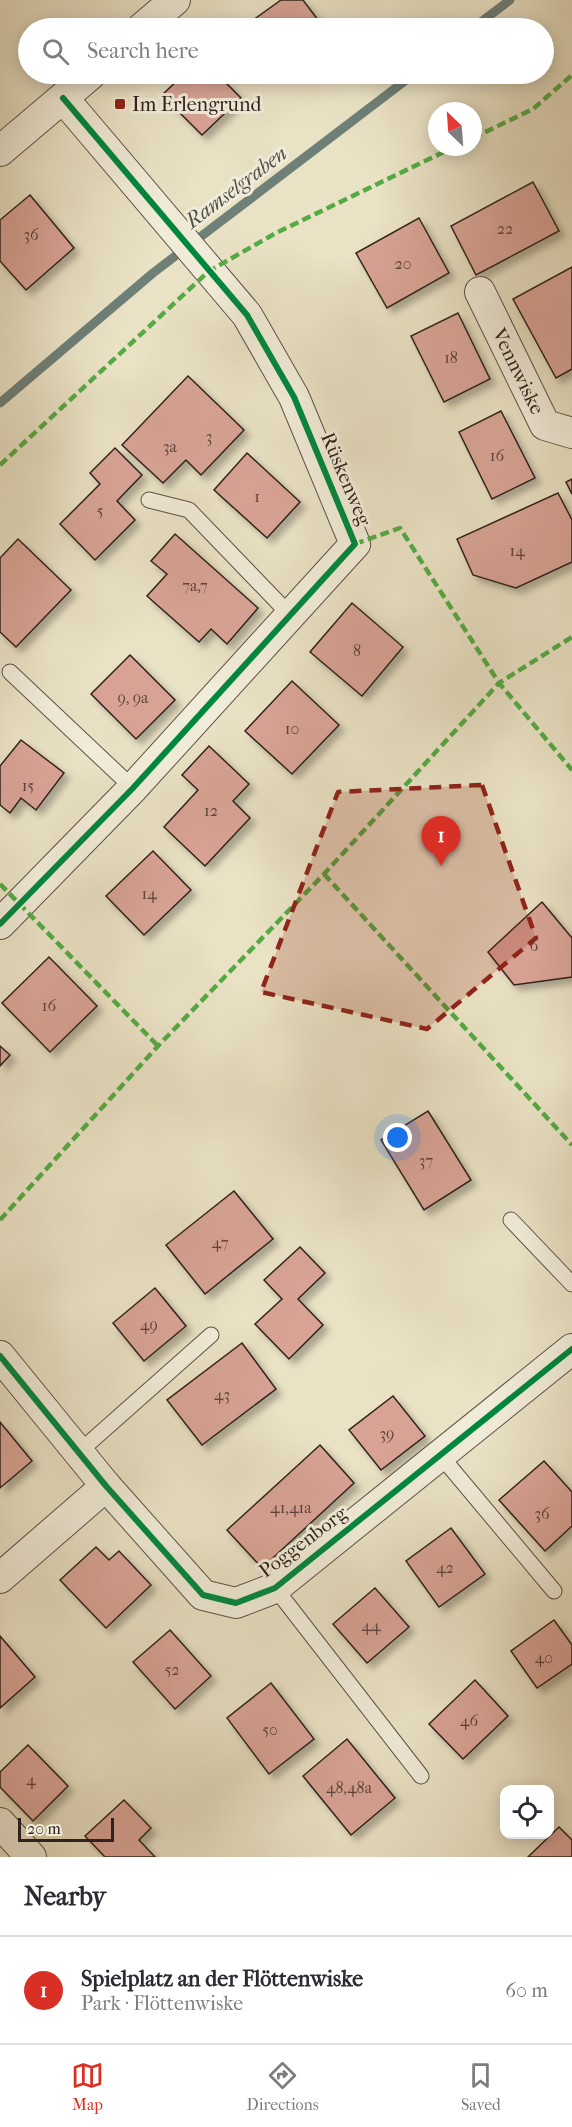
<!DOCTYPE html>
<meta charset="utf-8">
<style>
:root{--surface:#fff;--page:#f2f2f3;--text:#2b2b33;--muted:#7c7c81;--line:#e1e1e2;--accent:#d93025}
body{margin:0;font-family:"IM FELL French Canon",serif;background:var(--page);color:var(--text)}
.controls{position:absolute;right:18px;bottom:18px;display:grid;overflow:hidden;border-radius:12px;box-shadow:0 3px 15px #0003}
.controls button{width:54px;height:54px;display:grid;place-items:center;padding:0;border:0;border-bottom:2px solid var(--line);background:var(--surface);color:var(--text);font:30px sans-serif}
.compass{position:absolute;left:428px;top:102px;width:54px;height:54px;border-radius:50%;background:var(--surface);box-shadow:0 3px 15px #0003;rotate:335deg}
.scale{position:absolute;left:18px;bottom:15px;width:96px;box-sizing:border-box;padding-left:6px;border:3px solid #30221d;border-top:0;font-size:16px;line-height:21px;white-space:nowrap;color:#30221d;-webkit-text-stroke:4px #f1ecd9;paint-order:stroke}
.you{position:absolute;left:398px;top:1138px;width:21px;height:21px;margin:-15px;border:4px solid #fff;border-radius:50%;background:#1a73e8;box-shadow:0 0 0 9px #1a73e833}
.badge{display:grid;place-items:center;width:39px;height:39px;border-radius:50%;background:var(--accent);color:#fff;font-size:20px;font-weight:700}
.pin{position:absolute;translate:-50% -50px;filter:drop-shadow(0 2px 3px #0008)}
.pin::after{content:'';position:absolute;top:32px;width:21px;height:18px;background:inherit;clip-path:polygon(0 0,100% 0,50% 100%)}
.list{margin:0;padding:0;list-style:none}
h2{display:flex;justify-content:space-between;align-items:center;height:78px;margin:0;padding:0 24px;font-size:26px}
h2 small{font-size:20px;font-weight:400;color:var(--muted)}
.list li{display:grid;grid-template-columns:39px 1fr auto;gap:18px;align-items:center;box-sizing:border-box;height:108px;padding:0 24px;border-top:2px solid var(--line)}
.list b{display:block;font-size:22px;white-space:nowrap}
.list p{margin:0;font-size:20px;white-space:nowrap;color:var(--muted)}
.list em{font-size:20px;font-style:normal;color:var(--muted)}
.icon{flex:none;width:33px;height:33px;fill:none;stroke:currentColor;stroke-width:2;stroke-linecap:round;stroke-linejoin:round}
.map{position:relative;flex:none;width:572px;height:1857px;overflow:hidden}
.search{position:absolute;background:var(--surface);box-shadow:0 3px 15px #0003;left:18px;right:18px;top:18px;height:66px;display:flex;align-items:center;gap:15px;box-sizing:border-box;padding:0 21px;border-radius:33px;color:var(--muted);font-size:22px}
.sheet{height:186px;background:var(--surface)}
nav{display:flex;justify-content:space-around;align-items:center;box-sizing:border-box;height:84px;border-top:2px solid var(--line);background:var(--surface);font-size:16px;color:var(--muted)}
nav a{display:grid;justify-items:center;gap:3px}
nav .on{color:var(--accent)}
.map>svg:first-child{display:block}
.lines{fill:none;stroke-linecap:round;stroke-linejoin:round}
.stream{stroke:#6e8078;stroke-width:9}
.building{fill:#d8a395;stroke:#30221d;stroke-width:1.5;filter:url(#shadow)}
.service-casing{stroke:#5e5247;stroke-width:17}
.minor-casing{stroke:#5e5247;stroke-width:32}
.service{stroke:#f1ecd9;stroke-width:15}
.minor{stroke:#f1ecd9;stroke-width:30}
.quiet{stroke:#54aa43;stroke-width:4.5;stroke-dasharray:9 4.5;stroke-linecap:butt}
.cycleway-casing{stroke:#f1ecd9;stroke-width:10}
.cycleway{stroke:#00873e;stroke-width:6}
.marked{fill:#8f2418;fill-opacity:0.2;stroke:#8f2418;stroke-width:4.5;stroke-dasharray:12 8;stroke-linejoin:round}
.poi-dot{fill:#8f2418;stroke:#f1ecd9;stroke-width:2}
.labels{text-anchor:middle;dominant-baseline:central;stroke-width:6;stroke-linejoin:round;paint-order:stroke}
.number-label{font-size:16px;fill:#5a423b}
.poi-label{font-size:20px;fill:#30221d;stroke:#f1ecd9;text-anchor:start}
.street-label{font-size:20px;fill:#30221d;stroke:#f1ecd9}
.water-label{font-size:21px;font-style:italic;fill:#4f514a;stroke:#f1ecd9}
</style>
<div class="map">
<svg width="572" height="1857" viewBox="0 0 572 1857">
<defs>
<filter id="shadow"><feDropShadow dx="5.5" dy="5.5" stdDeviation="3" flood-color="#0004"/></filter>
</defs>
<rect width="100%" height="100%" fill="#eae2c5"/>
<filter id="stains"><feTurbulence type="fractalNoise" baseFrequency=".00333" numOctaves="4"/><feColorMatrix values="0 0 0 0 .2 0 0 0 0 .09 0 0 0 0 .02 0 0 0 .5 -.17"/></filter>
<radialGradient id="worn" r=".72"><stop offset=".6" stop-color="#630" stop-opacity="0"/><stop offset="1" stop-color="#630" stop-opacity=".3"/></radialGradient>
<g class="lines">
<g class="stream">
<polyline points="473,28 510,0"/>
<polyline points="0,403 153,273 414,74"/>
</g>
</g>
<g class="building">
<polygon points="281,0 303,0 324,28 242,28"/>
<polygon points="184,74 217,74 241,98 202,135 162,95"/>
<polygon points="533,182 559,231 476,275 451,226"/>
<polygon points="30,195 74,248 26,290 0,261 0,220"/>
<polygon points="419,218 449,273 387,308 356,253"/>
<polygon points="572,267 572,369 556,378 513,299"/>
<polygon points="458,313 490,379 444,402 411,336"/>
<polygon points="188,376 244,430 201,475 186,460 163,483 122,445"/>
<polygon points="501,411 535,478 492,499 459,432"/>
<polygon points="115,448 142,475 117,501 135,520 95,560 60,524 100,484 90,473"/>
<polygon points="247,453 300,502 267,538 214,490"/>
<polygon points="572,479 572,494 566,482"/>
<polygon points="558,493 572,520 572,562 516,588 473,575 457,539"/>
<polygon points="175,534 258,608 227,644 211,629 199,642 147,596 167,574 151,561"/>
<polygon points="18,539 71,590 16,647 0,632 0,558"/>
<polygon points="352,603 403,647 362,696 310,652"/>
<polygon points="130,655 175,700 136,739 91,694"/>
<polygon points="292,681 339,725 292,774 245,731"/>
<polygon points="21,740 64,773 36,810 21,798 10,813 0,805 0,766"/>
<polygon points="209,746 249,784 233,801 250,818 205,866 164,827 198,790 182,775"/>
<polygon points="153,851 191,890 144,935 106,896"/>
<polygon points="542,902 572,938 572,977 514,985 488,952"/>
<polygon points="49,957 97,1006 50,1052 2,1003"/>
<polygon points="0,1046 10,1055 0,1066"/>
<polygon points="428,1111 471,1180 424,1210 381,1140"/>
<polygon points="234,1191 273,1239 205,1294 166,1245"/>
<polygon points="300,1247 325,1273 298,1299 323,1325 289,1359 255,1324 282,1299 264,1280"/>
<polygon points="155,1288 186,1326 144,1361 113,1323"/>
<polygon points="242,1343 276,1389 202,1445 167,1400"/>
<polygon points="393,1396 425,1436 381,1470 349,1430"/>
<polygon points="0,1422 32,1461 0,1488"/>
<polygon points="320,1445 354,1483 262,1568 227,1530"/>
<polygon points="544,1461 572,1492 572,1526 545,1551 499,1500"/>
<polygon points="451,1528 485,1574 439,1607 406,1561"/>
<polygon points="96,1547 109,1560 119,1551 151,1585 106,1628 60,1580"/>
<polygon points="375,1588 409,1627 367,1663 333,1624"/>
<polygon points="554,1620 572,1645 572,1664 537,1688 511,1651"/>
<polygon points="170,1630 211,1676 175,1709 133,1662"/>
<polygon points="0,1636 35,1677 0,1708"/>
<polygon points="475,1680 508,1716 463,1759 429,1724"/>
<polygon points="271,1683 314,1739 269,1774 227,1718"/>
<polygon points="347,1739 395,1798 351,1835 303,1776"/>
<polygon points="28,1745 68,1786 33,1821 0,1787 0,1772"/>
<polygon points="124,1800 151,1828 139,1840 155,1857 105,1857 85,1836"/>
<polygon points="559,1827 572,1840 572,1857 528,1857"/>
</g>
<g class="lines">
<g class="service-casing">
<g id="service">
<polyline points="149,500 189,510 291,616"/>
<polyline points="10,672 133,788"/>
<polyline points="511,1220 572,1284"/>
<polyline points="79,1452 211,1335"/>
<polyline points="440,1455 554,1591"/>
<polyline points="275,1588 421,1776"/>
</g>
</g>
<g class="minor-casing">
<g id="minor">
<polyline points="142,28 175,0"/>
<polyline points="0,151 91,74"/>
<path id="s1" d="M 480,292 L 545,425 L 572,433"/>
<polyline points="0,924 133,788 355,544 294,397 247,315 63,98"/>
<polyline points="0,1356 106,1486 203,1595 236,1603 275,1588 572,1349"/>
<polyline points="0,1578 106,1486"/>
<polyline points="0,1823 31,1857"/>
</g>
</g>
<use href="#service" class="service"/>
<use href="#minor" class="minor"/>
<g class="quiet">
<polyline points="473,138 533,109 572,75"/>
<polyline points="0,465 209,271 276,233 454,147"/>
<polyline points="355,544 400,528 499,683 572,770"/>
<polyline points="324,874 572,1145"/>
<polyline points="0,884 158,1046"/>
<polyline points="0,1220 158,1046 324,874 499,683 572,637"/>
</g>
<g class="cycleway-casing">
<g id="cycleway">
<polyline points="0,924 133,788 355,544 294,397 247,315 63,98"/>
<polyline points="0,1356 106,1486 203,1595 236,1603 275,1588 572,1349"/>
</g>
</g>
<use href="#cycleway" class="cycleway"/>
</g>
<path class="marked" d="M 482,785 L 536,938 L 427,1029 L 261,992 L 338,792 Z"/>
<rect class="poi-dot" x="114" y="98" width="12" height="12" rx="3"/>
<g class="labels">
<g class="number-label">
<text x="505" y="228">22</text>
<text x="31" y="234">36</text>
<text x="403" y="263">20</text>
<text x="451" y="357">18</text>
<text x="209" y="436">3</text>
<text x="170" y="446">3a</text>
<text x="497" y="455">16</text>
<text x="257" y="496">1</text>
<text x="100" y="510">5</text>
<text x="517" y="550">14</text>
<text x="195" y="585">7a,7</text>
<text x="357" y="650">8</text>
<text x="133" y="697">9, 9a</text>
<text x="292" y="728">10</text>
<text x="28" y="785">15</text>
<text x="211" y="810">12</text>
<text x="149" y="893">14</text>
<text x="534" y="945">6</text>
<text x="49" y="1005">16</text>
<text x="426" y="1160">37</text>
<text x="220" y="1242">47</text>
<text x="149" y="1324">49</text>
<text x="222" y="1394">43</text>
<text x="387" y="1433">39</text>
<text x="291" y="1507">41,41a</text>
<text x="542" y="1513">36</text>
<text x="445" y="1567">42</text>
<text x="371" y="1625">44</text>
<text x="544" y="1657">40</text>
<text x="172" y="1669">52</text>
<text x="469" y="1720">46</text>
<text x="270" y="1729">50</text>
<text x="31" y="1779">4</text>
<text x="349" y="1787">48,48a</text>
</g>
<g class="poi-label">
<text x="132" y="104">Im Erlengrund</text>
</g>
<g class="street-label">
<text stroke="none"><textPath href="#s1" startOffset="88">Vennwiske</textPath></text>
<text transform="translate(346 479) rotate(67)">Rüskenweg</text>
<text transform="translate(303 1542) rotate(-37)">Poggenborg</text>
</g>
<g class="water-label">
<text transform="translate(236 187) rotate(-37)">Ramselgraben</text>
</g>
</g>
<rect width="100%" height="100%" filter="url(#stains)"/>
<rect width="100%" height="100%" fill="url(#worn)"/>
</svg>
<div class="controls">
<button><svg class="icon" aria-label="locate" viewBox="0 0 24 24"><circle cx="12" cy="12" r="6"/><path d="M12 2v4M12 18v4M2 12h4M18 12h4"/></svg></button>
</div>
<svg class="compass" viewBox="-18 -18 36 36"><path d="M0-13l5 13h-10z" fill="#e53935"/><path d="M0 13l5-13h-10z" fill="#7c7c81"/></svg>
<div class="scale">20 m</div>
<div class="you"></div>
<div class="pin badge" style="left:441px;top:866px">1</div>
<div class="search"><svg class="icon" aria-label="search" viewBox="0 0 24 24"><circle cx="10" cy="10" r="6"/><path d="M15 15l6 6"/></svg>Search here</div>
</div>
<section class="sheet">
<h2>Nearby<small></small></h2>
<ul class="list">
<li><span class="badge">1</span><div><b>Spielplatz an der Flöttenwiske</b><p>Park · Flöttenwiske</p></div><em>60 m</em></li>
</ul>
</section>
<nav>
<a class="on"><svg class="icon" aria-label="map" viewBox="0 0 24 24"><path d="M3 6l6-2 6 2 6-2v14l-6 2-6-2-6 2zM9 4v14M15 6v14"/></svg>Map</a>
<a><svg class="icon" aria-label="directions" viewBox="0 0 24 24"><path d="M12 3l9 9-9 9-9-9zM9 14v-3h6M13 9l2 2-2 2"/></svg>Directions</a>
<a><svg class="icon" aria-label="saved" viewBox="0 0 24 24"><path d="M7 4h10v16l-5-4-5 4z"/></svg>Saved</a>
</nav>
